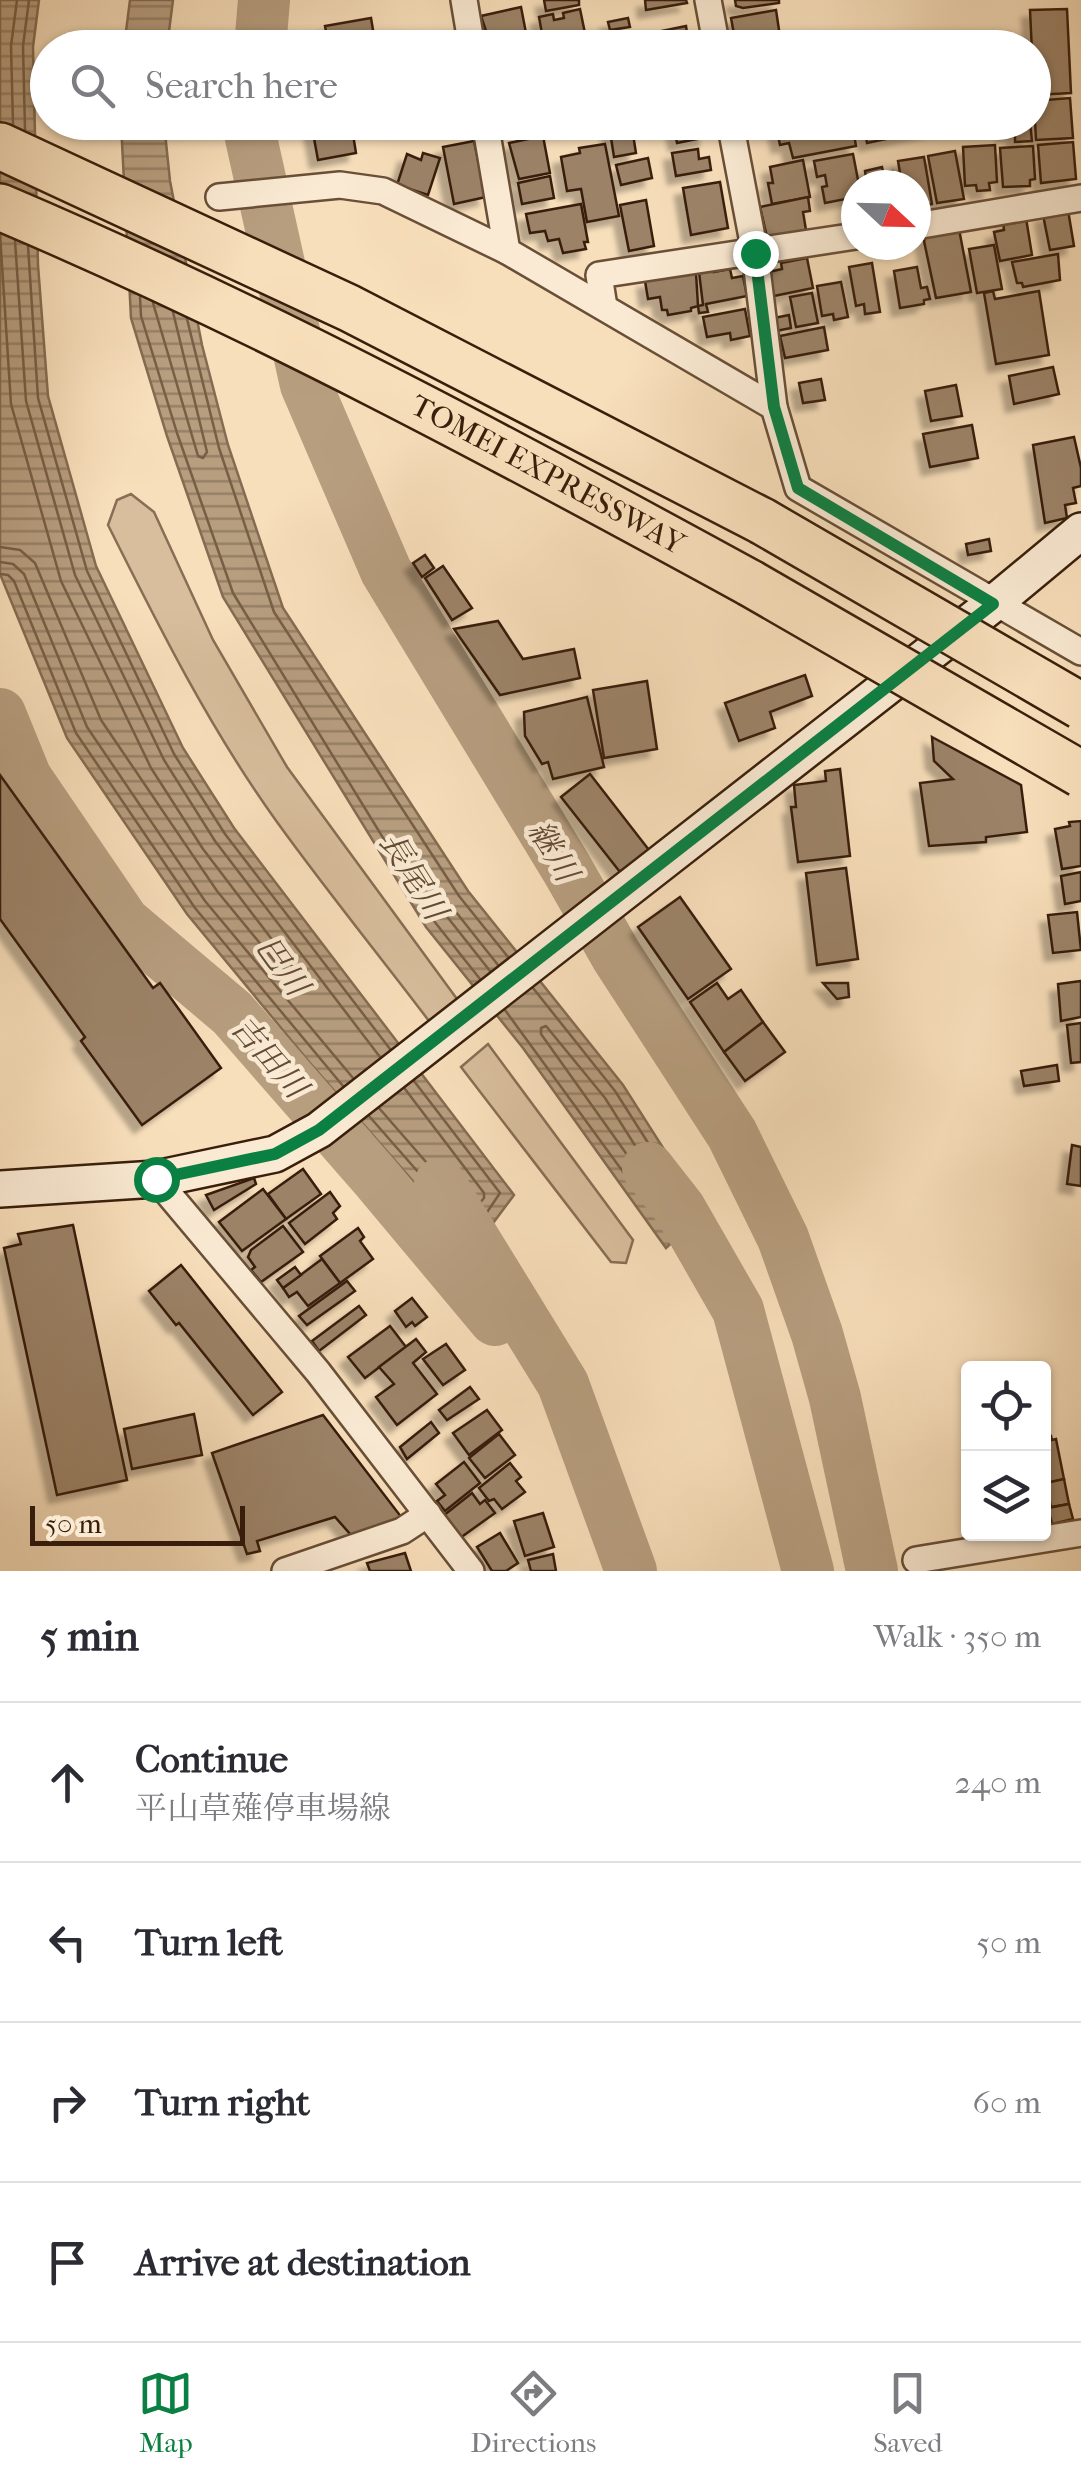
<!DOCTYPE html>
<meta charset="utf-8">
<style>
:root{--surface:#fff;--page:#f7f7f7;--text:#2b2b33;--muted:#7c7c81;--line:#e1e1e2;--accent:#0b8043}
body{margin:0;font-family:"IM FELL French Canon","Noto Serif JP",serif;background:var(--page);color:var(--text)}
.controls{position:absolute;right:30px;bottom:30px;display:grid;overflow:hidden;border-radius:10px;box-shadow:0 2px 8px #0004}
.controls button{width:90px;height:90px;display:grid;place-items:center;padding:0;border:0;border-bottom:2px solid var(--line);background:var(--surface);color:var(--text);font:50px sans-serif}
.compass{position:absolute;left:841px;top:170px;width:90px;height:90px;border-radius:50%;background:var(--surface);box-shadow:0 2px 8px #0004;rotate:112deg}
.scale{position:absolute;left:30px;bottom:25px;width:215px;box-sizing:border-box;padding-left:10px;border:5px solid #391f0b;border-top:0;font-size:28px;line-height:35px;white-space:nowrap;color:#391f0b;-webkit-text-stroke:8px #faead3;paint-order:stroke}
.stop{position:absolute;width:30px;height:30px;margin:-22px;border:8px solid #0b8043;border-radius:50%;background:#fff}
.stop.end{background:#0b8043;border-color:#fff;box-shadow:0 2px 10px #0008}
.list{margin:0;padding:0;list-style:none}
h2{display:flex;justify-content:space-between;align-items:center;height:130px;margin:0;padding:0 40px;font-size:42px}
h2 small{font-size:32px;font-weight:400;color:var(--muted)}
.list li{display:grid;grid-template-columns:65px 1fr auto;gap:30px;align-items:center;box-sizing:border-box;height:160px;padding:0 40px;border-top:2px solid var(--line)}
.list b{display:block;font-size:38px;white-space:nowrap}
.list p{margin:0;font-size:32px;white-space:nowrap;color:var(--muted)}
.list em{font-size:32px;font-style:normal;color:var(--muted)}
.icon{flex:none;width:55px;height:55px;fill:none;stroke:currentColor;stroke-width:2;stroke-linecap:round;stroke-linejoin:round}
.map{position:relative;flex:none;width:1081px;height:1571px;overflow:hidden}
.search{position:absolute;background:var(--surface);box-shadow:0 2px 8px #0004;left:30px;right:30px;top:30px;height:110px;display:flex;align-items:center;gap:25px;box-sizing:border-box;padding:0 35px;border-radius:55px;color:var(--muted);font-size:38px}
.sheet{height:770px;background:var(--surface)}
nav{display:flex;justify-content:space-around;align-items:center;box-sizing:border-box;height:140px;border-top:2px solid var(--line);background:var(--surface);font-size:28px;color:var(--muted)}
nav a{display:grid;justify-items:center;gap:5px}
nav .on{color:var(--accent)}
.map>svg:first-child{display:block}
.park{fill:#d8be9d;stroke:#886e54;stroke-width:2.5}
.water{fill:url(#water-rules);stroke:#856b51;stroke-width:2.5}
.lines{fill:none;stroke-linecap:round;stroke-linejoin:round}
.shore{stroke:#785e45;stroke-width:2.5}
.river{stroke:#b79e7f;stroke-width:52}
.building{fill:#9c8367;stroke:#391f0b;stroke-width:2.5;filter:url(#shadow)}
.minor-casing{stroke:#694f37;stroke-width:30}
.secondary-casing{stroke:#391f0b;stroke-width:40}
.motorway-casing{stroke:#391f0b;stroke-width:50}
.minor{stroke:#faead3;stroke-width:25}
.secondary{stroke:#faead3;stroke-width:35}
.motorway{stroke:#f8dfbb;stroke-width:45}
.motorway-bridge-casing{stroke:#391f0b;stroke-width:50;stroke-linecap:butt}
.motorway-bridge{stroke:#f8dfbb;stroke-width:45}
.route{stroke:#0b8043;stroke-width:12}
.labels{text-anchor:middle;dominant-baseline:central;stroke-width:9;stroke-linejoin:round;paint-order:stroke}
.street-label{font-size:30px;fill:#391f0b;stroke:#faead3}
.water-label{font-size:32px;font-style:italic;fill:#654b34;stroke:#faead3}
</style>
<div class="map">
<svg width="1081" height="1571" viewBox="0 0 1081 1571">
<defs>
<pattern id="water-rules" width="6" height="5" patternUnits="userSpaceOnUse" patternTransform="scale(2.5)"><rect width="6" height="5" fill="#b79e7f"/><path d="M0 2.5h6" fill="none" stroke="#968066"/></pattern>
<filter id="shadow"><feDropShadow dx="-8" dy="8" stdDeviation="2.5" flood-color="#0004"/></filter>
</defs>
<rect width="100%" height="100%" fill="#f8dfbb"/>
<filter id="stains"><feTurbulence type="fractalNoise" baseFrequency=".002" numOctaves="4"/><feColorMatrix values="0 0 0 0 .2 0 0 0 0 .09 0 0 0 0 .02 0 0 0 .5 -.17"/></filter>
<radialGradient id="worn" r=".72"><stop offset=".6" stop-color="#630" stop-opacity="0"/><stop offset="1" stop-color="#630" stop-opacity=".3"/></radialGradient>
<g class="park">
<path d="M 131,494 L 154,512 L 213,640 L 287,767 L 457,999 L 429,1021 C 379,955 326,890 277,822 C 210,729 159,627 108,525 L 117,500 Z"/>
<polygon points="488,1044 633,1240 626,1263 611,1262 461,1067"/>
</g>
<g class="water">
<polygon points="0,0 39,0 33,47 38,265 48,396 96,566 183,748 234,828 514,1195 473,1250 310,1063 187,914 67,738 0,574"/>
<polygon points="130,0 173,0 167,47 124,47"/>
<polygon points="121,123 164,123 170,181 202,345 228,445 283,608 468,891 623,1085 704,1212 666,1248 523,1048 426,927 223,597 167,436 131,318"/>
</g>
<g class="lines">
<g class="shore">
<polyline points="13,124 11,46 17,0"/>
<polyline points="25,130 23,46 29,0"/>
<polyline points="15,241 26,401 75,575 164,760 215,841 380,1057"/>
<polyline points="28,246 38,398 87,571 174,754 225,834 390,1049"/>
<polyline points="140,297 141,316 177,433 233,593 434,921 480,979"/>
<polyline points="153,303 198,456 203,458 207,452 173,312"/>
<polyline points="187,319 219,448 274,612 459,896 508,957"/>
<polyline points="0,547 20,550 35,563 101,720 217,891 291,981 297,982 299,975 203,849 151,768 61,581 11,404 0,234"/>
<polyline points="0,562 13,564 24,574 87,727 205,901 353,1078"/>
<polyline points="0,574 8,575 14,581 76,733 195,908 343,1086"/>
<polyline points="490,971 445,914 445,906 452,907 498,965"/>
<polyline points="505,1010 664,1228 671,1229 688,1213 689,1207 615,1091 533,988"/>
<polygon points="546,1026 605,1098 653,1174 652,1181 645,1180 541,1034 541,1028"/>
<polyline points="379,1108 467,1209 474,1210 484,1198 484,1193 405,1089"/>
<polyline points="369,1116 468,1229 475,1230 500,1193 414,1081"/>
</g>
<g class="river">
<polyline points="260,48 264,0"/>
<polyline points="253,122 251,138 306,385 386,571 567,869 616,955 732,1134 783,1238 817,1334 835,1398 872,1571"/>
<polyline points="0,714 26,778 124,922 232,1013 376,1178 495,1320"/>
<polyline points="648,1168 680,1209 738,1310 808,1571"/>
<polyline points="440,1184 563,1384 631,1571"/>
</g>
</g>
<g class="building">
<polygon points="544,0 579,0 579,5 546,11"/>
<polygon points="645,0 686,0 687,3 646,10"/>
<polygon points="735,0 779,0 779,3 743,8 736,6"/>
<polygon points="521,7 527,38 491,46 481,16"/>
<polygon points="580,9 586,38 544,45 539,17 553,14 554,20 564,18 563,13"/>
<polygon points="1067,9 1071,93 1034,95 1030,10"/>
<polygon points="776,10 781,43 747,48 744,32 734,34 731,18"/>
<polygon points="371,18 376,48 329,48 325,26"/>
<polygon points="628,18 630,27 610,30 608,22"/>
<polygon points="686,26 689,45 654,48 652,33"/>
<polygon points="630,38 632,48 594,48 594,44"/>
<polygon points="1070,98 1073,138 1036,140 1034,101"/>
<polygon points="311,122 351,122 356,153 318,160"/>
<polygon points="631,122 636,153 614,157 609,125"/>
<polygon points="673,122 704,122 707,137 677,143"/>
<polygon points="775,122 852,122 856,146 793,158 789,143 780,145"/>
<polygon points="863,122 967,122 867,143"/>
<polygon points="1003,122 1030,122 1032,141 1015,142 1015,133 1004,133"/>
<polygon points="543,136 550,173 519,179 509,143"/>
<polygon points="474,141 486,197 454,204 443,147"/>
<polygon points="1073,142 1076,179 1041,183 1038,145"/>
<polygon points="605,144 619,216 587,222 581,189 567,191 561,157 580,153 579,148"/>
<polygon points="995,145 997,182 989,183 990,190 977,191 976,185 965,186 963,147"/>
<polygon points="1033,146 1035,179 1030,180 1030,186 1003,187 1000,148"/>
<polygon points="698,149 699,159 709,157 711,170 676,176 672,153"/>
<polygon points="955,151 964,199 937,203 928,156"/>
<polygon points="423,153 440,158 428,195 397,185 407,154 421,160"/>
<polygon points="853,154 859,185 856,197 825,203 822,187 827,186 825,175 817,177 814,161"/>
<polygon points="924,157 932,204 916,207 916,185 902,185 898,161"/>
<polygon points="648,158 652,178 621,185 616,165"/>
<polygon points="803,160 810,197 772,204 768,183 773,183 770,167"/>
<polygon points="882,167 883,172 893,171 896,185 867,185 865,171"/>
<polygon points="550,176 554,198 522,204 518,183"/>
<polygon points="720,182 728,228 691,235 683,188"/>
<polygon points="808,197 810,211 803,212 806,230 767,237 760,207"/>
<polygon points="646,200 654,246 629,251 620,205"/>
<polygon points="581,204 588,242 584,242 586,249 563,253 559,239 548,241 545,231 530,233 526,214"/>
<polygon points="1068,210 1074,246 1050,250 1043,215"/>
<polygon points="1026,218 1032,255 1000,261 994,232 1004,230 1003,222"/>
<polygon points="959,229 971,292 936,298 924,241 926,235"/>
<polygon points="994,245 1002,289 977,293 969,249"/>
<polygon points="1058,254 1060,280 1023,287 1022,283 1017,283 1012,262"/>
<polygon points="807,258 813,288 774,296 769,272 782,269 781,263"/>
<polygon points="872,263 880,312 865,314 864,304 856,306 849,267"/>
<polygon points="917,267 921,288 927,287 930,299 924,300 924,304 900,308 894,271"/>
<polygon points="714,269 714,272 730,269 732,278 743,276 747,296 706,304 708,312 699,313 698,306 703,305 699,272"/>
<polygon points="696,273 698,306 691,308 691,311 668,315 667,310 662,310 660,297 648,299 645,281"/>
<polygon points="841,282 848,317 834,320 833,314 822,316 817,286"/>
<polygon points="993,291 995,299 1039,291 1049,355 996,364 984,293"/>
<polygon points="812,293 818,323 796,327 790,297"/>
<polygon points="745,309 750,336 731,340 730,333 707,337 703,317"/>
<polygon points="789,315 791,328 776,331 774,318"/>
<polygon points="824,327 828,350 785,358 780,336"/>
<polygon points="1053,367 1059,394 1014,404 1009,376"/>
<polygon points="821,379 825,400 803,403 799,383"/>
<polygon points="956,385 962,416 931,421 925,391"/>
<polygon points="972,425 978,458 930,467 923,434"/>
<polygon points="1074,437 1081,468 1081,486 1073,488 1076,503 1065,505 1067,518 1045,523 1033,445"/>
<polygon points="989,539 991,551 968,555 966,544"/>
<polygon points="425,555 434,568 422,577 413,563"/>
<polygon points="443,566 472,608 452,620 425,578"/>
<polygon points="498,621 523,659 574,649 580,678 500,695 454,629"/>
<polygon points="805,675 812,696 770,712 775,728 739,741 725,703"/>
<polygon points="647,681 657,749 604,758 593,690"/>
<polygon points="587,697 604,767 553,779 548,762 542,764 525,736 524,712"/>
<polygon points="932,737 1021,785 1027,832 986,837 986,842 929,846 920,783 953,779 934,761"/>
<polygon points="840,769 850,856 798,862 791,807 796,807 794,785 826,781 825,771"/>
<polygon points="590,774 649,850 620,872 561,797"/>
<polygon points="0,775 153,988 160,983 221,1068 142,1125 81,1041 85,1037 0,919"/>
<polygon points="1081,821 1081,866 1062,869 1055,829 1070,826 1069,822"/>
<polygon points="846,868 858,959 817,965 806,873"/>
<polygon points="1081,872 1081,901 1065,904 1061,876"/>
<polygon points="680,897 731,969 688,999 638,927"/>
<polygon points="1077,912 1081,950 1053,953 1048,915"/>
<polygon points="1081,981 1081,1017 1061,1021 1058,984"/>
<polygon points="717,983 728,999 741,990 763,1022 724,1052 690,1002"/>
<polygon points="823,983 848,983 849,997 837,999"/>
<polygon points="763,1022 785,1052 745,1081 724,1052"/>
<polygon points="1081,1023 1081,1062 1071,1063 1067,1025"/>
<polygon points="1057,1065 1059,1081 1024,1086 1021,1071"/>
<polygon points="1072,1145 1081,1147 1081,1186 1067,1184"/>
<polygon points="303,1169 321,1194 286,1219 268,1194"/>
<polygon points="254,1178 256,1184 214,1210 206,1195"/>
<polygon points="263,1189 286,1219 242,1251 219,1222"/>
<polygon points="330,1192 340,1206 333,1213 337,1219 305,1244 289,1223"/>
<polygon points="73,1225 127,1480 57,1495 4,1248 21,1244 18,1234"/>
<polygon points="283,1226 303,1252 261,1282 251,1270 255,1267 248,1257 251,1250"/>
<polygon points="358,1228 364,1237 360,1241 373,1259 340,1283 320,1256"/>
<polygon points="322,1259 340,1283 308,1306 297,1292 289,1297 283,1288"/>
<polygon points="181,1265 282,1392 253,1415 179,1323 176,1325 149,1291"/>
<polygon points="295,1267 301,1275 283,1288 277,1280"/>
<polygon points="347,1281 355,1291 307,1325 299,1316"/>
<polygon points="412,1298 427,1317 415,1326 412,1322 406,1327 395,1311"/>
<polygon points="359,1306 366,1315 319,1351 312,1341"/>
<polygon points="390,1326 406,1347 365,1378 348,1357"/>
<polygon points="416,1339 426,1352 413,1363 437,1394 397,1425 376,1397 394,1384 379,1367"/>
<polygon points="446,1344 465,1370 443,1385 423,1359"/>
<polygon points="470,1387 479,1399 447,1420 439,1410"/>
<polygon points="487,1410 502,1430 469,1455 453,1433"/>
<polygon points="194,1414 202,1455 132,1469 124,1429"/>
<polygon points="323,1415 402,1518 351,1535 335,1517 257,1541 260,1551 247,1554 212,1453"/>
<polygon points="431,1422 439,1433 407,1459 400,1447"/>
<polygon points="499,1434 515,1455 485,1478 469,1458"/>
<polygon points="1051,1436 1052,1440 1056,1439 1064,1479 1044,1484 1044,1438"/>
<polygon points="464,1462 480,1483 445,1511 437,1501 445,1495 436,1484"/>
<polygon points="510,1463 521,1477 516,1481 525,1492 502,1509 494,1499 489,1501 479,1488"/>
<polygon points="1064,1479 1069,1504 1051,1507 1046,1483"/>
<polygon points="472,1493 480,1504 485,1500 495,1513 460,1538 443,1516"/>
<polygon points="1069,1504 1073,1519 1052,1524 1048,1508"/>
<polygon points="543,1513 554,1547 525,1556 514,1521"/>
<polygon points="500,1533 518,1563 506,1571 492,1571 477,1547"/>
<polygon points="405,1553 411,1571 370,1571 367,1563"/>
<polygon points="553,1554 556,1571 531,1571 528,1560"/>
</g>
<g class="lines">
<g class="minor-casing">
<g id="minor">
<polyline points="464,0 472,48"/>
<polyline points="708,0 717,48"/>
<polyline points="485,122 507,251 774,407"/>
<polyline points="730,122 755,253 774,407 798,488 1081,652"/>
<polyline points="219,197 340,185 383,191 507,251"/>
<polyline points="916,226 1081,198"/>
<polyline points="604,307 599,275 856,236"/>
<polyline points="156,1179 318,1372 471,1571"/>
<polyline points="916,1560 1081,1533"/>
<polyline points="285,1571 402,1531 428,1514"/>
</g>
</g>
<g class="secondary-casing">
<polyline id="secondary" points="0,1189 156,1179 275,1154 319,1130 993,604 1081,531"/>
</g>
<g class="motorway-casing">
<g id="motorway">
<polyline points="0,146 349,308 762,521"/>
<path id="s1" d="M 0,207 C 257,316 505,449 750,583"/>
</g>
</g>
<use href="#minor" class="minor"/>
<use href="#secondary" class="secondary"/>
<use href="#motorway" class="motorway"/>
<g class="motorway-bridge-casing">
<g id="motorway-bridge">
<polyline points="762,521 1081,706"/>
<polyline points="750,583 1081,774"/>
</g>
</g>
<use href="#motorway-bridge" class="motorway-bridge"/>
</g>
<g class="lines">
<polyline class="route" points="156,1179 275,1154 319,1130 993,604 798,488 774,407 755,253"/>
</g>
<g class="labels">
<g class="street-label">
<text stroke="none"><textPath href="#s1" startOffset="610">TOMEI EXPRESSWAY</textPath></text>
</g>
<g class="water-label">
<text transform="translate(553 851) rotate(59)">継川</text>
<text transform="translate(413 876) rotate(58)">長尾川</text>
<text transform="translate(282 966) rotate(54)">巴川</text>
<text transform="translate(269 1057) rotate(49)">吉田川</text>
</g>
</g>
<rect width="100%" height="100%" filter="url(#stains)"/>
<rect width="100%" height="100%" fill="url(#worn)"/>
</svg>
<div class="controls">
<button><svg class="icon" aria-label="locate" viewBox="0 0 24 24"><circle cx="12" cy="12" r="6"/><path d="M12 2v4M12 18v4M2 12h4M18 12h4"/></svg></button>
<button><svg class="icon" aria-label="layers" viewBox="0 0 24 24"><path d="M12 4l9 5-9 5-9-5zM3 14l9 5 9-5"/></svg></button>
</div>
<svg class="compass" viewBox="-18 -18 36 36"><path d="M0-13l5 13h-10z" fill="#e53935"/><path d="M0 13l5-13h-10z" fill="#7c7c81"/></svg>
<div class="scale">50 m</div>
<div class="stop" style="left:156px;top:1179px"></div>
<div class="stop end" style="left:755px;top:253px"></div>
<div class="search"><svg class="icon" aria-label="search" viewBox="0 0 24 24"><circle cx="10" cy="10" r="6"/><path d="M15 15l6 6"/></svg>Search here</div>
</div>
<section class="sheet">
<h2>5 min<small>Walk · 350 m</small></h2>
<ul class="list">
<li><svg class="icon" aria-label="ahead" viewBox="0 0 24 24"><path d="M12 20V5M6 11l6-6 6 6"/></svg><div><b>Continue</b><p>平山草薙停車場線</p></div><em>240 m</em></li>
<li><svg class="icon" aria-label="left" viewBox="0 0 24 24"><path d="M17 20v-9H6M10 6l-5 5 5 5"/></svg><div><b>Turn left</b></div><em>50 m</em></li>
<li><svg class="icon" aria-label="right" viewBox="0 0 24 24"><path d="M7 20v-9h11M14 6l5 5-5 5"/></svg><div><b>Turn right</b></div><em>60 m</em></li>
<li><svg class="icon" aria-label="arrive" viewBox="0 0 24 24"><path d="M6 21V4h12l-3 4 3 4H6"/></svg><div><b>Arrive at destination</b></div></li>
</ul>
</section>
<nav>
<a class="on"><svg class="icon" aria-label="map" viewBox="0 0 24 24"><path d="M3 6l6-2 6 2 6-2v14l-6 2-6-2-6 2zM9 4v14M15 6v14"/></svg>Map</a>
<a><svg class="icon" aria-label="directions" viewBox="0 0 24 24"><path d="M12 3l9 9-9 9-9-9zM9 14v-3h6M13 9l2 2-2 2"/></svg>Directions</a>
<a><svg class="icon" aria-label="saved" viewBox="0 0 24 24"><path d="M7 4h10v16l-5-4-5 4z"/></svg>Saved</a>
</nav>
